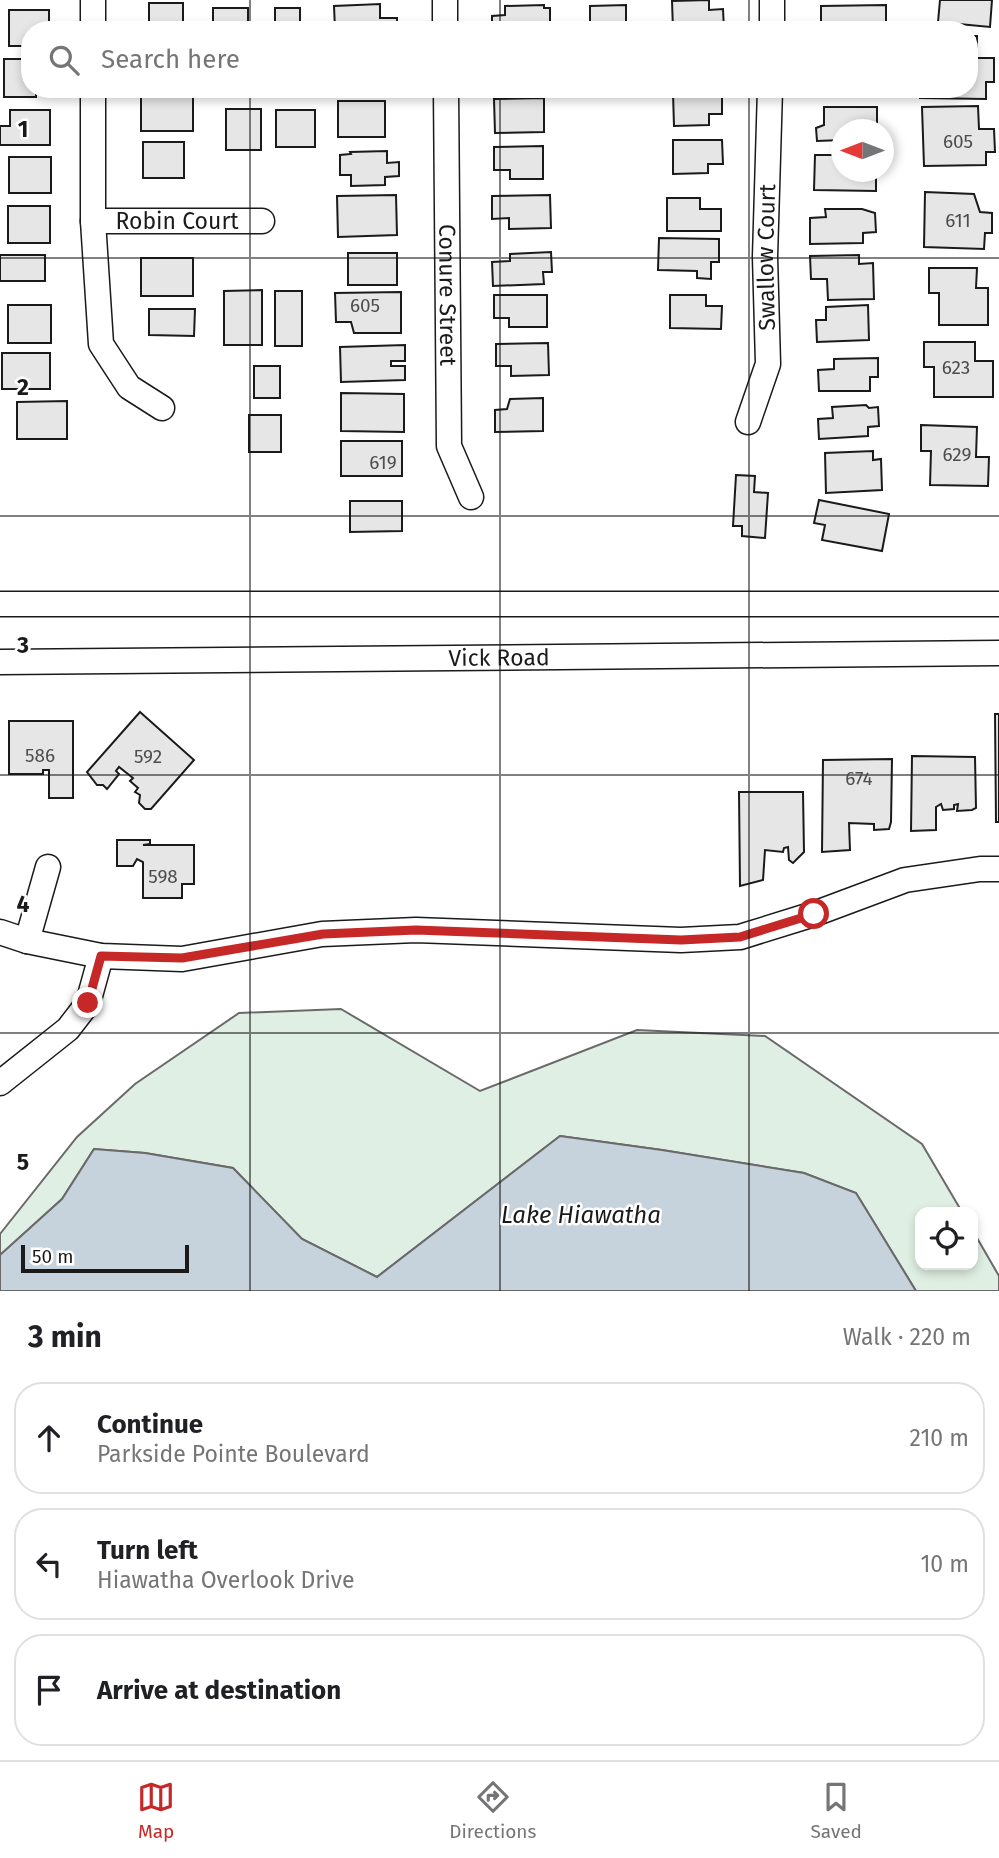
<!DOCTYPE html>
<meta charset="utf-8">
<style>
:root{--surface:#fff;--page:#f2f2f2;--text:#202124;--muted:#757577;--line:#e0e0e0;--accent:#c62828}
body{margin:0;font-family:"Fira Sans",sans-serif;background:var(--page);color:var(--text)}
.controls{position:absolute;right:21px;bottom:21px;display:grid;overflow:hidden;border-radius:14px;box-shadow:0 4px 10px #0003}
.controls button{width:63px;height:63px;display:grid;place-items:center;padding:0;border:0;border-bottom:2px solid var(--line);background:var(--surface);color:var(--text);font:35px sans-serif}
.compass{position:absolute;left:831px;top:119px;width:63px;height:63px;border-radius:50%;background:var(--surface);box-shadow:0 4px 10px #0003;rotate:270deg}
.scale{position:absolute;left:21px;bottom:18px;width:168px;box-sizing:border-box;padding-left:7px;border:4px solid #1a1a1a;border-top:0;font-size:19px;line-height:24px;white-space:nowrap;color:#1a1a1a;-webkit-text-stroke:5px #fff;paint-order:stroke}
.stop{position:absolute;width:21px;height:21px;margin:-16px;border:5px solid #c62828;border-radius:50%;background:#fff}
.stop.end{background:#c62828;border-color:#fff;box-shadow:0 2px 7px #0008}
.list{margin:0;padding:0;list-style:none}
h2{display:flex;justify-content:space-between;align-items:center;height:91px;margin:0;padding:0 28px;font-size:30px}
h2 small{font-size:23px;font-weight:400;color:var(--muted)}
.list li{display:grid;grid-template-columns:46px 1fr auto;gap:21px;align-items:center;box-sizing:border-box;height:112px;margin:0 14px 14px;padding:0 14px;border:2px solid var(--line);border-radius:28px}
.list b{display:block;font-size:26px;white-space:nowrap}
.list p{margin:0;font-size:23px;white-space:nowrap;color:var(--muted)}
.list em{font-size:23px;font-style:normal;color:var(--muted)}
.icon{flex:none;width:38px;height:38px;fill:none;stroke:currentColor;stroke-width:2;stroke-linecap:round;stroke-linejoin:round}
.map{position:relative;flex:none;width:999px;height:1291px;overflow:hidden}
.search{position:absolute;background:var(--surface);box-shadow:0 4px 10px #0003;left:21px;right:21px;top:21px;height:77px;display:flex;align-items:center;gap:18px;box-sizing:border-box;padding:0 24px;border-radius:28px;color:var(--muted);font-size:26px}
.sheet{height:469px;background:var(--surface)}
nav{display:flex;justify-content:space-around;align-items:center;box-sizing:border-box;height:98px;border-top:2px solid var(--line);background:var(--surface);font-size:19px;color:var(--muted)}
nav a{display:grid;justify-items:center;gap:4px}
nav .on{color:var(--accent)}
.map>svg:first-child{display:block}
.green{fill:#e0efe3;stroke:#6a6a6a;stroke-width:2}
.water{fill:#c6d2dc;stroke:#6a6a6a;stroke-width:2}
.building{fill:#e6e6e6;stroke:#1a1a1a;stroke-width:2}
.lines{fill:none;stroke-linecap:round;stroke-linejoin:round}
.minor-casing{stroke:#1a1a1a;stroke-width:27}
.minor{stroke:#fff;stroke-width:24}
.route{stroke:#c62828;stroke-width:9}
.grid{fill:none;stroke:#1a1a1a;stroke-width:2;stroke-opacity:0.55}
.labels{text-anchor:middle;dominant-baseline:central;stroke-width:5;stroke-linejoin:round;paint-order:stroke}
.number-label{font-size:19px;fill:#4d4d4d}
.street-label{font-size:23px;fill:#1a1a1a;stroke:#fff}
.water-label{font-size:24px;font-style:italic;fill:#1a1a1a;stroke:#fff}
.grid-label{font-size:23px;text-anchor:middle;font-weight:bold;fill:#1a1a1a;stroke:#fff;stroke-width:5;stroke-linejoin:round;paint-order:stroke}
</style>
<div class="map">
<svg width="999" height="1291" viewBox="0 0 999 1291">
<rect width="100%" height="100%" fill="#fff"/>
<polygon class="green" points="341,1009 480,1091 637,1030 765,1036 922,1144 962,1212 920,1212 920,1265 973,1265 973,1231 999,1276 999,1291 916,1291 856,1193 804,1173 662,1150 560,1136 377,1277 302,1239 233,1168 145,1153 94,1149 62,1199 0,1255 0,1234 77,1137 135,1084 239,1013"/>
<polygon class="water" points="560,1136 662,1150 804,1173 856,1193 916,1291 0,1291 0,1255 62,1199 94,1149 145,1153 233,1168 302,1239 377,1277"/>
<g class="building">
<polygon points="709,0 709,10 723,9 724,30 673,30 672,1"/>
<polygon points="940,0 992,0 990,27 938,22"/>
<rect x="149" y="3" width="34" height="27"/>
<polygon points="380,4 380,18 397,18 397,30 335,29 334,6"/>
<polygon points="544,5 544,8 550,8 550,26 542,26 543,30 492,30 492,16 505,15 505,6"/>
<polygon points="626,5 626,27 631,27 631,30 590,30 590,6"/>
<polygon points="886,5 886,30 837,30 837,28 821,28 821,6"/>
<rect x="213" y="8" width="35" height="22"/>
<rect x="275" y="8" width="25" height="22"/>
<polygon points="9,10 49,10 49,30 30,30 30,46 9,46"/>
<polygon points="969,36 977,36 977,58 994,58 994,82 986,82 986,99 920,98 920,89 969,89"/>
<polygon points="4,59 30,59 30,89 36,89 36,97 4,97"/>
<polygon points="837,89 880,89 880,90 837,91"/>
<rect x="141" y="92" width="52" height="39"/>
<polygon points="722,92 722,114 709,114 709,125 674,126 673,93"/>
<polygon points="544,98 544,132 495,133 494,99"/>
<rect x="338" y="101" width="47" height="36"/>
<polygon points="978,106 979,129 994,129 995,152 986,152 986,165 924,166 922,107"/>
<polygon points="824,107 877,107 877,130 842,130 842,140 817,141 816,128 824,125"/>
<rect x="226" y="109" width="35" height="41"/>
<polygon points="10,110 50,110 50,145 0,145 0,126 10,126"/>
<rect x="276" y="110" width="39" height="37"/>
<polygon points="673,140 722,140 723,164 708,164 708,173 673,174"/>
<rect x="143" y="142" width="41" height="36"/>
<polygon points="543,146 543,179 510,179 510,170 494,170 494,147"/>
<polygon points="387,151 387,163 399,162 399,176 385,177 385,185 351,186 351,175 340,175 340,155 351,154 350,152"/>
<polygon points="815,155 842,155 842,172 876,172 876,191 814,190"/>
<rect x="9" y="157" width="42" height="36"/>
<polygon points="925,192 974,194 980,212 992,213 992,233 985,233 984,249 924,247"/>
<polygon points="396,195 397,235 338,237 337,196"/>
<polygon points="550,195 551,228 509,229 509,218 492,219 492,196"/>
<polygon points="667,198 700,198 700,209 721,209 721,231 667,231"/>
<rect x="8" y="206" width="42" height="37"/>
<polygon points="825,209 862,209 875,213 876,232 863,233 863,243 810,244 810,218 826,217"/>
<polygon points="659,238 719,239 719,262 711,262 711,279 697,278 697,271 658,270"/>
<polygon points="551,252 552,272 543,272 544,284 493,286 492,262 510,261 510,254"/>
<rect x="348" y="253" width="49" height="32"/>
<rect x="0" y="255" width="45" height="26"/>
<polygon points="859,255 859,264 873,263 874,299 828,300 827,279 811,279 810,256"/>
<rect x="141" y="258" width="52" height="38"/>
<polygon points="929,268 977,268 976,288 988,288 988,325 939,325 939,293 929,293"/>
<polygon points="262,290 262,345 224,345 224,291"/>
<rect x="275" y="291" width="27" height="55"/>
<polygon points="401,292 401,333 354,333 351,322 336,322 335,293"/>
<polygon points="494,295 547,295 547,327 509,327 509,318 494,318"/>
<polygon points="670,295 706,295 706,306 722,306 721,329 670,328"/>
<rect x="8" y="305" width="43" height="38"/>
<polygon points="868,305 869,340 817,342 816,320 826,320 826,307"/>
<polygon points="149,309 195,309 194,336 149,335"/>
<polygon points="924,342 975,342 975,361 993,361 993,397 934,397 934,367 924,367"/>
<polygon points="548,343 549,375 511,376 511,366 496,366 496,344"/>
<polygon points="405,345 405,361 391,361 391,366 405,366 405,380 341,382 340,347"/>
<rect x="2" y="353" width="48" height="36"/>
<polygon points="878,358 878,377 870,377 870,391 819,391 818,370 834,369 834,359"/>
<rect x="254" y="366" width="26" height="32"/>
<polygon points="341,393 404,394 404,432 341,431"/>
<polygon points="543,398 543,431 495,432 495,410 507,409 510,399"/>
<polygon points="67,401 67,439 17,439 17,402"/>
<polygon points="866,405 869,408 878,407 879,426 868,427 868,436 819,439 818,419 833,418 832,407"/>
<rect x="249" y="415" width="32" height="37"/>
<polygon points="921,425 977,427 976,457 989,457 988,486 930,485 931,451 921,451"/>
<rect x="341" y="441" width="61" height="35"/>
<polygon points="873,451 873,460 881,459 882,490 826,493 825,453"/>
<polygon points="736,475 755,476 754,492 768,493 765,538 742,536 742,526 733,526"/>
<polygon points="819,500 889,514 882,551 822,540 825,525 814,523"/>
<polygon points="350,501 402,501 402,531 350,532"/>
<polygon points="140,712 194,760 151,809 145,809 139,803 140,795 135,792 138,788 130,781 133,778 119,767 116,771 119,774 107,789 103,785 97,785 87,772"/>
<polygon points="995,714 999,714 999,822 996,822"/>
<polygon points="9,721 73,721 73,798 49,798 49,770 43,770 43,774 9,774"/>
<polygon points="912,756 975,757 976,808 972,810 957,811 958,804 954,805 954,809 943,810 941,804 936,807 936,830 911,831"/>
<polygon points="892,759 891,822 889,829 874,830 874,824 849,823 850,850 822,852 823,760"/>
<polygon points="739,792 803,792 804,852 793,863 789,860 788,847 784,848 783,852 765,850 763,880 740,886"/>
<polygon points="117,840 150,840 150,844 143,845 194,845 194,884 182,884 182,898 143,898 143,862 137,859 133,866 117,866"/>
</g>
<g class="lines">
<g class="minor-casing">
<g id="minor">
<polyline points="445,0 445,30"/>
<polyline points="93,30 93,0"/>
<polyline points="772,30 772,0"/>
<polyline points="93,89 93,221 101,344 129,387 162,408"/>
<path id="s1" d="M 446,89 L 449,446 L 471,497"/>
<path id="s2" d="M 93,221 L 262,221"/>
<path id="s3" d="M 748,422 L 768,364 L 765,257 L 770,89"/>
<polyline points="0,604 999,604"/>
<path id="s4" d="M 0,662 L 999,653"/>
<polyline points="0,932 27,941 101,956 182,959 322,934 416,930 681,940 740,937 814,914 905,880 980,869 999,869"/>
<polyline points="27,941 48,867"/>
<polyline points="0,1083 68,1029 88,1003 101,956"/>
</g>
</g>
<use href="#minor" class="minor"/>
</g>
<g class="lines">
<polyline class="route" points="88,1003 101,956 182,958 323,934 416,930 681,940 740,937 814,914"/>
</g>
<path class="grid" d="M 250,0 L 250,30M 500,0 L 500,30M 749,0 L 749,30M 250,89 L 250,1291M 500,89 L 500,1291M 749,89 L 749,1291M 0,258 L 999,258M 0,516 L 999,516M 0,775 L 999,775M 0,1033 L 999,1033"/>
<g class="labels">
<g class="number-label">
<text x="958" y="141">605</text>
<text x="958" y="220">611</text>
<text x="365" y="305">605</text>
<text x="956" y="367">623</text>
<text x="957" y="454">629</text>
<text x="383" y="462">619</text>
<text x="40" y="755">586</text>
<text x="148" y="756">592</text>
<text x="859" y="778">674</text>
<text x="163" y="876">598</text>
</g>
<g class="street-label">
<text stroke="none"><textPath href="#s2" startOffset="84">Robin Court</textPath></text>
<text stroke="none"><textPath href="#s3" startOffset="168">Swallow Court</textPath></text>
<text stroke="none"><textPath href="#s1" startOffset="206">Conure Street</textPath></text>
<text stroke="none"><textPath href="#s4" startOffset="499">Vick Road</textPath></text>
</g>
<g class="water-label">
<text x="581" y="1215">Lake Hiawatha</text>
</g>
</g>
<g class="grid-label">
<text x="23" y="137">1</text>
<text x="23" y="395">2</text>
<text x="23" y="653">3</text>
<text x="23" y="912">4</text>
<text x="23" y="1170">5</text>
</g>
</svg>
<div class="controls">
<button><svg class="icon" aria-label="locate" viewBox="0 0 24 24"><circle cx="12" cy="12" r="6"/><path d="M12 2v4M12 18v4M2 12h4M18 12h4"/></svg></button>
</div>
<svg class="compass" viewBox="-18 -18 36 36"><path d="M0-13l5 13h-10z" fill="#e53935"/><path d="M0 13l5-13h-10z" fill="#757577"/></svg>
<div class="scale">50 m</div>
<div class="stop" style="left:814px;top:914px"></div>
<div class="stop end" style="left:88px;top:1003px"></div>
<div class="search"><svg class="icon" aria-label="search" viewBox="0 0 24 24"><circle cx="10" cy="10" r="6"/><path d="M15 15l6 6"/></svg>Search here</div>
</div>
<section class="sheet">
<h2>3 min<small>Walk · 220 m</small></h2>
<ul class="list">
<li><svg class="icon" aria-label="ahead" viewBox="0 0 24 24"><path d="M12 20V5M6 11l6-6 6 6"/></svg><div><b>Continue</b><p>Parkside Pointe Boulevard</p></div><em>210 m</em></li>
<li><svg class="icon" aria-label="left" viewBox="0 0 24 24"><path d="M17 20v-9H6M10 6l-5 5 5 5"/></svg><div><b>Turn left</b><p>Hiawatha Overlook Drive</p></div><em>10 m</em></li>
<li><svg class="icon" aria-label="arrive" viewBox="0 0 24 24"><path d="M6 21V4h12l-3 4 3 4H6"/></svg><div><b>Arrive at destination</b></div></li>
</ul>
</section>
<nav>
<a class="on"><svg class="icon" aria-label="map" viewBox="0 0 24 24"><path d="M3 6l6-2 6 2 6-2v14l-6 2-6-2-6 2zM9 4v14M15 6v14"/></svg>Map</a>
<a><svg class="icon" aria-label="directions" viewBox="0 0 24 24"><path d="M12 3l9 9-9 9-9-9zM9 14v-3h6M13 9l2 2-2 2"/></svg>Directions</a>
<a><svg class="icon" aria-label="saved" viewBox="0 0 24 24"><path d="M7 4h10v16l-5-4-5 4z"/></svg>Saved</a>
</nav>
